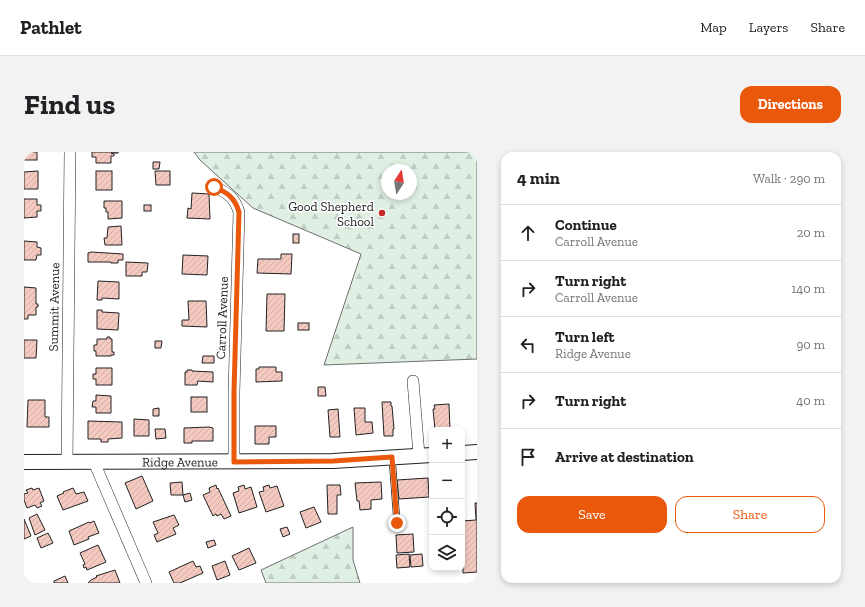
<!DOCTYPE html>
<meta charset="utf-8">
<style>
:root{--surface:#fff;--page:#f2f2f2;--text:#202124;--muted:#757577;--line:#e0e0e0;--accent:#ea580c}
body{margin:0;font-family:"Zilla Slab",serif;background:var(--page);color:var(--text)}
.controls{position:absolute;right:12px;bottom:12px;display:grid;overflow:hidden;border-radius:8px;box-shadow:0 2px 6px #0003}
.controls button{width:36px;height:36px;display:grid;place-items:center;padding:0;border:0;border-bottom:1px solid var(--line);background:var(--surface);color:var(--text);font:20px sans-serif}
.compass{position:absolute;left:357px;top:12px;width:36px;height:36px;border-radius:50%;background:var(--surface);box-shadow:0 2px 6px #0003;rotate:12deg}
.stop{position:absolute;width:12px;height:12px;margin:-9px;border:3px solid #ea580c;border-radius:50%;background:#fff}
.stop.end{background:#ea580c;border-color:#fff;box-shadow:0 1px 4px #0008}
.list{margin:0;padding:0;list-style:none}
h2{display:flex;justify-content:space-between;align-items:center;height:52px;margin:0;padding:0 16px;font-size:17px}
h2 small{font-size:13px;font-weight:400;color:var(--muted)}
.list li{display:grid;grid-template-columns:26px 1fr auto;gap:12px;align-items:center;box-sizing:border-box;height:56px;padding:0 16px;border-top:1px solid var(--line)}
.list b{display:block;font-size:15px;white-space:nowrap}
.list p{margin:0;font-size:13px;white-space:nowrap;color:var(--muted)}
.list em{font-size:13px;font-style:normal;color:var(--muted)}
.actions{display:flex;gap:8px;padding:12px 16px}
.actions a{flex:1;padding:9px 0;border:1px solid var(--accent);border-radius:12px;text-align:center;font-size:14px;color:var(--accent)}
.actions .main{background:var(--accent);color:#fff}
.icon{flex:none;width:22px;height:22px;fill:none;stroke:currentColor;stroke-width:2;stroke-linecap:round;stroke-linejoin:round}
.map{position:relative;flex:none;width:453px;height:431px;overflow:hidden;border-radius:12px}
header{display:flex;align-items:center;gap:24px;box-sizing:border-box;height:56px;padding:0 20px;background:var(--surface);border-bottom:1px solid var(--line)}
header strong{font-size:19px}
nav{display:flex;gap:22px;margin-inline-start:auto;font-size:14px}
.intro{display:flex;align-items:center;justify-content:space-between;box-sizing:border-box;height:96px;padding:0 24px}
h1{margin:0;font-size:28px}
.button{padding:10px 18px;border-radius:12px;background:var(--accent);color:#fff;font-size:14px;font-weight:700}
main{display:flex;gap:24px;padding:0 24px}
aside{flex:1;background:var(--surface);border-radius:12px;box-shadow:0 2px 6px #0003}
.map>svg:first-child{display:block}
.forest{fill:url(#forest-firs);stroke:#6f6f6f;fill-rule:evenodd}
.building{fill:url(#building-hatch);stroke:#222}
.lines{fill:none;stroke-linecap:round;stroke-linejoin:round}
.service-casing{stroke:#222;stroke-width:7}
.minor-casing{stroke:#222;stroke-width:12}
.tertiary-casing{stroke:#222;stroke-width:16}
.service{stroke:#fff;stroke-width:5.5}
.minor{stroke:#fff;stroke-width:11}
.tertiary{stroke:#fff;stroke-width:14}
.route{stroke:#ea580c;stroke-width:5}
.poi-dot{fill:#c62828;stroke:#fff;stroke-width:1.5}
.labels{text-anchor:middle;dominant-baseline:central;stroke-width:3;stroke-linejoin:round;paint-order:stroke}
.poi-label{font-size:13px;fill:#222;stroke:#fff;text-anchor:end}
.street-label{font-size:13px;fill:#222;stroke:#fff}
</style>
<header>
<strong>Pathlet</strong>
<nav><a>Map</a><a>Layers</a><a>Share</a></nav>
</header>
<div class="intro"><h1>Find us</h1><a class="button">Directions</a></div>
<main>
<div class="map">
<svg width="453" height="431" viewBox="0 0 453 431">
<defs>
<pattern id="forest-firs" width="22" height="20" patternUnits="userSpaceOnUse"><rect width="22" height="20" fill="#e0efe3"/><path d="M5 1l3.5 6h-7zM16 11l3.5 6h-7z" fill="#c0cdc2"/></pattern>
<pattern id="building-hatch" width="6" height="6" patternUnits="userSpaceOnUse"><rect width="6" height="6" fill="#f3c9c0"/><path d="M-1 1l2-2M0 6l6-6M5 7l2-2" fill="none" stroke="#d0aca5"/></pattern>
</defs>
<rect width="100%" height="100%" fill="#fff"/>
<g class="forest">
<path d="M 170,0 L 453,0 L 453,207 L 300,213 L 337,102 L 229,56 L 176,8 ZM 363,18 L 387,18 L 387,42 L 363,42 Z"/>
<polygon points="329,375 329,408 336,431 242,431 237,418"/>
</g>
<g class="building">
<rect x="0" y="0" width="13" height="8"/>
<polygon points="68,0 94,0 94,1 87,1 90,2 90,4 87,4 87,11 72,11 72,5 68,5"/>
<polygon points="129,10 136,10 135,17 129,17"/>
<polygon points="14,19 14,37 0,37 0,20"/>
<rect x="72" y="19" width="16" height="19"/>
<polygon points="131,19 146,19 146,33 132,33"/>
<polygon points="168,41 185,42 186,67 163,66 164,56 167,57"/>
<polygon points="0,47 13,47 13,53 17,53 17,59 13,59 13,65 0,66"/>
<polygon points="80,49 98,49 98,66 84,67 84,60 82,60 82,56 80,56"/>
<rect x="120" y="53" width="7" height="6"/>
<polygon points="97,74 98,93 81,93 80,86 83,86 84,75"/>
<rect x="269" y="82" width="6" height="9"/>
<polygon points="0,89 13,90 13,95 17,96 17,103 13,103 12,108 0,108"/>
<polygon points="67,100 99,102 99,108 94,108 94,111 87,111 87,110 64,110 64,101"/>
<polygon points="257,102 268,102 267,122 233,121 234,107 257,107"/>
<polygon points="159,103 184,104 183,123 158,122"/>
<polygon points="102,110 124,111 123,120 118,120 118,124 102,124"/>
<polygon points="74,129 95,130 95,147 78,146 78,148 73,148"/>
<polygon points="0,135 12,136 12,152 14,152 14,155 12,155 12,163 4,163 4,167 0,167"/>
<polygon points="243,142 261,142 260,179 242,179"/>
<polygon points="164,149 182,149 183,175 158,174 158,168 165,168"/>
<polygon points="73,158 78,158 78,160 95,161 94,178 73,177"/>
<rect x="274" y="171" width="11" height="7"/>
<polygon points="83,185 86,185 86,187 88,187 88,200 90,200 90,203 87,203 87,204 72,204 72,199 70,199 70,193 73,193 73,187 83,187"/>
<polygon points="0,188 13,188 12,206 0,206"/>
<polygon points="131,189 138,189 137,196 131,196"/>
<polygon points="179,204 190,204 190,211 178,211"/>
<polygon points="235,215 252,215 252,220 258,220 258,229 232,230 232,217 235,217"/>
<polygon points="72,216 88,216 88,233 72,233 72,227 69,227 69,222 72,222"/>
<polygon points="163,218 168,218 168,219 189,220 189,230 174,229 173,233 161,233 161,220 163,220"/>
<polygon points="294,235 301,235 302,244 294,244"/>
<polygon points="72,243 87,244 87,261 72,261 72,255 68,255 69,249 72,249"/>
<rect x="167" y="245" width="16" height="15"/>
<polygon points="4,248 21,248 21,265 25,265 25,275 3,275"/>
<polygon points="358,250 367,250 367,254 368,254 370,277 369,277 369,284 360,284"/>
<polygon points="425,252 426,278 411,278 409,257 411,257 410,253"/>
<polygon points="135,256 135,264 129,264 129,257"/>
<polygon points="330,256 341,256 341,270 348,270 349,281 332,283"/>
<polygon points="314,257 316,285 306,285 304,258"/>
<polygon points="110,267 125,268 125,284 110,284"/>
<polygon points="64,269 98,270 98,286 84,287 84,290 77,290 77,287 64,287"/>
<polygon points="231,274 252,274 252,285 245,285 245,292 231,292"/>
<polygon points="185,275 189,276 189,289 168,289 168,291 160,291 160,276"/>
<polygon points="131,277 141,277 142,286 132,287"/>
<polygon points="118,324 129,349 112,357 101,331"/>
<polygon points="404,326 405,345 375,347 373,328"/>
<polygon points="158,330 159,343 147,343 146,331"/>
<polygon points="357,330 358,347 347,348 347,357 336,358 335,349 333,349 331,331"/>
<polygon points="192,333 193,337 194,336 207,364 200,367 197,362 193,364 192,362 189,364 179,343 186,340 185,336"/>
<polygon points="220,333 221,337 227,335 233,355 215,361 209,341 215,339 214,335"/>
<polygon points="245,333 246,336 253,334 260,354 242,360 235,340 240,339 239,335"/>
<polygon points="303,333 316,333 317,343 313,343 313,362 304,362"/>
<polygon points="8,336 9,338 15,336 20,349 16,351 18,354 13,356 11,353 3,356 0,348 0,342 4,341 2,338"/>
<polygon points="49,336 52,342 60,340 64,349 39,358 33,344 40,341 39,340"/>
<polygon points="166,341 168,348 161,350 159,343"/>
<polygon points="451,351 453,351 453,420 439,421 438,369 452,368"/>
<polygon points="290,355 297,370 282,376 276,360"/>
<polygon points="13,362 21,378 11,383 5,366"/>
<polygon points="150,363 155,373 149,376 152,382 133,390 130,383 134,381 129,370"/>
<polygon points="0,367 7,384 0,387"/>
<polygon points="70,369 75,381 64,385 65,387 50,393 45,379 65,370 66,371"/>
<polygon points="263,375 266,382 259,385 256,377"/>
<polygon points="24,381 29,391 17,396 13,386"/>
<polygon points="389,382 390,400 373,401 372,383"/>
<polygon points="190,388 192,393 184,396 182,390"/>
<polygon points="74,393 82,410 63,418 62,415 60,416 59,413 61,412 56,401"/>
<polygon points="225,396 232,411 215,418 208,404"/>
<polygon points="385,402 386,415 373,416 372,403"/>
<polygon points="398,402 399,414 387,415 386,403"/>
<polygon points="169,409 172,415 176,414 179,421 156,431 150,431 145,420"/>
<polygon points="201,409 206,423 193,428 188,414"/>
<polygon points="91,418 96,431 64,431 67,428 73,425 72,424"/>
<polygon points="41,424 44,431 30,431 30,429"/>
</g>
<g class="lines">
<g class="service-casing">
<polyline id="service" points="368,305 373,371"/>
</g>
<g class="minor-casing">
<g id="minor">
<path d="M 190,35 C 203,40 211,46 215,60 L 210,240 L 210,310"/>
<polyline points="389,229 395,303"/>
<polyline points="43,310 46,0"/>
<polyline points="70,310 122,431"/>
</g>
</g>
<g class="tertiary-casing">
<g id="tertiary">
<polyline points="438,301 453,300"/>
<path id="s1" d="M 0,310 L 309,309 L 408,303"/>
</g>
</g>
<use href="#service" class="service"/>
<use href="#minor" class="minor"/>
<use href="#tertiary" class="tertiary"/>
</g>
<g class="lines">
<path class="route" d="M 190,35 C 203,40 211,46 215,60 L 210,240 L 210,310 L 309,309 L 368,305 L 373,371"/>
</g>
<circle class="poi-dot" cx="358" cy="61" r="4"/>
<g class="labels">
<g class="poi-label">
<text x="350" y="54">Good Shepherd<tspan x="350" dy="15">School</tspan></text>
</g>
<g class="street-label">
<text transform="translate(30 155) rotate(-89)">Summit Avenue</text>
<text transform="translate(198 166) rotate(-88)">Carroll Avenue</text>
<text stroke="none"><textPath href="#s1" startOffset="156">Ridge Avenue</textPath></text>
</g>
</g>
</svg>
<div class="controls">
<button>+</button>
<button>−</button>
<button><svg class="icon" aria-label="locate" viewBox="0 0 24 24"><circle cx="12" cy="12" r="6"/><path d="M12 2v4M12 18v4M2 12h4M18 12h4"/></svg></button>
<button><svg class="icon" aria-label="layers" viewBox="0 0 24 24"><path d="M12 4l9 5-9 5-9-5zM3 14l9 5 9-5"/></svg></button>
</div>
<svg class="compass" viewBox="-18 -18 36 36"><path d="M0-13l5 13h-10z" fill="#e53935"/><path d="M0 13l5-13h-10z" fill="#757577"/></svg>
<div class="stop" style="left:190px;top:35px"></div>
<div class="stop end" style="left:373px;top:371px"></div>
</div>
<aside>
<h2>4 min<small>Walk · 290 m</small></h2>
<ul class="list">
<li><svg class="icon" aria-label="ahead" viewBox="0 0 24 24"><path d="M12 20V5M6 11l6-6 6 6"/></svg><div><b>Continue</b><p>Carroll Avenue</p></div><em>20 m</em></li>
<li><svg class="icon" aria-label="right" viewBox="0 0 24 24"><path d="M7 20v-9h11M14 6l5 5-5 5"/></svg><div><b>Turn right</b><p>Carroll Avenue</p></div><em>140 m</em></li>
<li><svg class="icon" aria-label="left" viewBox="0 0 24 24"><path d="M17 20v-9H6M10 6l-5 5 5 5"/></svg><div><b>Turn left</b><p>Ridge Avenue</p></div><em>90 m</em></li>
<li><svg class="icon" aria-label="right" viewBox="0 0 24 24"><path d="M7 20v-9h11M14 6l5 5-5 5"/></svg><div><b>Turn right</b></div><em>40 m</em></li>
<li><svg class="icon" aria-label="arrive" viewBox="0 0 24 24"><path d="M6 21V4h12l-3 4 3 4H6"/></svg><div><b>Arrive at destination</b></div></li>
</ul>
<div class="actions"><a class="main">Save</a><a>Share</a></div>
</aside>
</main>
